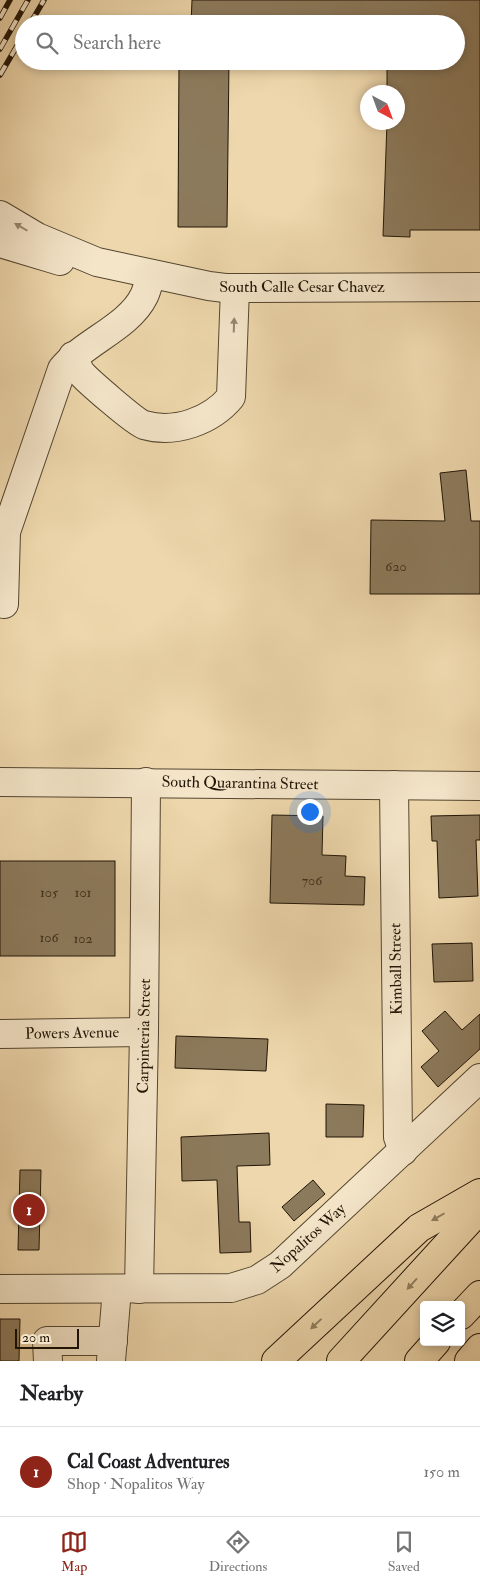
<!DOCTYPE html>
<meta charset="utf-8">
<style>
:root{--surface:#fff;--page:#f6f6f6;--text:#202124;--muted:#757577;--line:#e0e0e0;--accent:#8f2418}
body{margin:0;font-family:"IM FELL Double Pica",serif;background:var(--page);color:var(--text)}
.controls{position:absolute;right:15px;bottom:15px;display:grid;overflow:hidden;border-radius:5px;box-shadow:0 2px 8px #0003}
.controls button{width:45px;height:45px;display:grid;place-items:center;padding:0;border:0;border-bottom:1px solid var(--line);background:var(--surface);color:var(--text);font:25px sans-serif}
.compass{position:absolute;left:360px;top:85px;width:45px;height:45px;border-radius:50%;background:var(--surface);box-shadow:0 2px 8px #0003;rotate:139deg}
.scale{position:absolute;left:15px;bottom:12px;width:64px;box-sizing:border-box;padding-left:5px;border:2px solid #211506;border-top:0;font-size:14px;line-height:18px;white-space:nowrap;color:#211506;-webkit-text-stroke:4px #f4e5c9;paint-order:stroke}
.you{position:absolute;left:309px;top:811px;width:18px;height:18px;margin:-12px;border:4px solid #fff;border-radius:50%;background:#1a73e8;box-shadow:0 0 0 8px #1a73e833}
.badge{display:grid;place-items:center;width:32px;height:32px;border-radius:50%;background:var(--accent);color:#fff;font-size:16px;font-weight:700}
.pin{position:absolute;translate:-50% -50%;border:2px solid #fff;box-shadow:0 1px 5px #0006}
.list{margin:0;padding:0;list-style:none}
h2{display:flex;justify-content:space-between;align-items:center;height:65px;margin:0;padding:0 20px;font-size:21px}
h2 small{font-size:16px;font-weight:400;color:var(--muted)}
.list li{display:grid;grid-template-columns:32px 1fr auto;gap:15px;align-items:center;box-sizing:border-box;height:90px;padding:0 20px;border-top:1px solid var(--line)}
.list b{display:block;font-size:19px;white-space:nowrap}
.list p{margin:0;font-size:16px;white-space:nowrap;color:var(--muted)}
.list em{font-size:16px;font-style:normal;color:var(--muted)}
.icon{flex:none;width:28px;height:28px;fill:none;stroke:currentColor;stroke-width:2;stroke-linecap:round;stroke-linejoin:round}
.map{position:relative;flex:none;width:480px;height:1361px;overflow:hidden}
.search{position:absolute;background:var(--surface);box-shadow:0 2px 8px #0003;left:15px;right:15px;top:15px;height:55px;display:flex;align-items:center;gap:12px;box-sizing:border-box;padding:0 18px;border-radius:28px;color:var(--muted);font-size:19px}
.sheet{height:155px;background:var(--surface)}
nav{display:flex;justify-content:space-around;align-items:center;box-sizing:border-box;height:70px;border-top:1px solid var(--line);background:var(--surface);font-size:14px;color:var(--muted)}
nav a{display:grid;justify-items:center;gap:2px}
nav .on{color:var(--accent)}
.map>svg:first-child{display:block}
.building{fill:#8c7a5c;stroke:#211506}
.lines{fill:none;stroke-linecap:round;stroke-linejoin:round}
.minor-casing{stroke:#544630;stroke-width:30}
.highway-casing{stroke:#211506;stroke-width:30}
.minor{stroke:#f4e5c9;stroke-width:28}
.highway{stroke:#eed7ac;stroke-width:28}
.rail-casing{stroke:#211506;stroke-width:5.5}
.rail{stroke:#f4e5c9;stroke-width:4;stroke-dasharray:11;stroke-linecap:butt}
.oneway{fill:#958771}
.oneway2{fill:#928061}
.labels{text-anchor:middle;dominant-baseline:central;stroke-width:5;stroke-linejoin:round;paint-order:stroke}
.number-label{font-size:14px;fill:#3c2e1c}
.street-label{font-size:16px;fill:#211506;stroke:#f4e5c9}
</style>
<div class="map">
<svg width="480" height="1361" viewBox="0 0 480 1361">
<rect width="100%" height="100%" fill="#eed7ac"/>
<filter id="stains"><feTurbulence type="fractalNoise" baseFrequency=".004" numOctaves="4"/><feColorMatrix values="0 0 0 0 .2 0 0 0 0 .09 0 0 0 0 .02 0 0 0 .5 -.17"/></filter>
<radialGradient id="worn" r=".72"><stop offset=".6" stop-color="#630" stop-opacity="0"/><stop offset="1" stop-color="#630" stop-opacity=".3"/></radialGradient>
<g class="building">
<polygon points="192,0 480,0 480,230 410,230 410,237 383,236 387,122 398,122 398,92 387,92 387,61 456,61 456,24 191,24"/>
<polygon points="179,61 229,61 227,227 178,227"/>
<polygon points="466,470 471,521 480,521 480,594 370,594 371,520 445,521 440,473"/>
<polygon points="272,815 323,816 322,855 346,856 345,876 365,877 364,905 270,903"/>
<polygon points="480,815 480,840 476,840 478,896 439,898 437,841 432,841 431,816"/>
<rect x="0" y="861" width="115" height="95"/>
<polygon points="472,943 473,981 434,982 432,944"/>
<polygon points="445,1011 462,1030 480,1014 480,1049 438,1087 421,1067 439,1051 422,1031"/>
<polygon points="176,1036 268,1039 266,1071 175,1068"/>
<polygon points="326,1104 364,1105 363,1137 326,1137"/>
<polygon points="269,1133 270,1165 237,1166 239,1222 250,1222 251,1252 220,1253 217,1180 182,1181 181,1137"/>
<polygon points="20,1170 41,1170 39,1250 18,1250"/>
<polygon points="313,1180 325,1194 294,1221 282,1207"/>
<polygon points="0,1319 20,1319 19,1361 0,1361"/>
</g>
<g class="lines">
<g class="minor-casing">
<g id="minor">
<polyline points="0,215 37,237 97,262 209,286 225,288 480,287"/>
<polyline points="0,243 60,261"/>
<path d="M 73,356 C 75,361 78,368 81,373 C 88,381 135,422 144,425 C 175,434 211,421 231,397 L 235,288"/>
<path d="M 4,604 L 6,532 L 62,369 C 84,342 129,327 144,296 C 147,290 149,281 151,274"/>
<polyline points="0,782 480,786"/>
<polyline points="394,785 398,1137 403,1151"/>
<polyline points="0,1034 144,1032"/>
<polyline points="0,1289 231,1288 257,1280 280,1265 480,1078"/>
<polyline points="139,1289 144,1032 146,782"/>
<polyline points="48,1361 47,1341 113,1341"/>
<polyline points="111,1361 117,1289"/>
</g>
</g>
<g class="highway-casing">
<g id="highway">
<polyline points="461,1315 480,1295"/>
<polyline points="276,1361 419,1228 480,1193"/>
<polyline points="341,1361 480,1209"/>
<polyline points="419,1361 436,1342"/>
<polyline points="469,1361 480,1348"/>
</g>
</g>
<use href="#minor" class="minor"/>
<use href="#highway" class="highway"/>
<g class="rail-casing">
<g id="rail">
<polyline points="0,18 10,0"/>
<polyline points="30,24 44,0"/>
<polyline points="0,49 28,0"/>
<polyline points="0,75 24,34"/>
</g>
</g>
<use href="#rail" class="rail"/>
</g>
<defs><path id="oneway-solid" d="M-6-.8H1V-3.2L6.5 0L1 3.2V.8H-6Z" transform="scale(1.25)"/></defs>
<g class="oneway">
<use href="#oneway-solid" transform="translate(21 227) rotate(-150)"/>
<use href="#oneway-solid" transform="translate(234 325) rotate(-88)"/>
</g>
<g class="oneway2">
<use href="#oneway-solid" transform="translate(438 1217) rotate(150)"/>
<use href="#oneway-solid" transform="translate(412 1284) rotate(132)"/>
<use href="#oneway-solid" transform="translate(316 1324) rotate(137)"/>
</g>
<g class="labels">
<g class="number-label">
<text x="396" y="566">620</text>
<text x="312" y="880">706</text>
<text x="49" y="892">105</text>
<text x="83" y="892">101</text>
<text x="49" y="937">106</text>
<text x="83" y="938">102</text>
</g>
<g class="street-label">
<text x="302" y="287">South Calle Cesar Chavez</text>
<text transform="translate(240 783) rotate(1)">South Quarantina Street</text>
<text transform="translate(396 969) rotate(-91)">Kimball Street</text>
<text transform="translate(72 1033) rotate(-1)">Powers Avenue</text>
<text transform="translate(144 1036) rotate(-89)">Carpinteria Street</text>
<text transform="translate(308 1238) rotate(-42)">Nopalitos Way</text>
</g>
</g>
<rect width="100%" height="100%" filter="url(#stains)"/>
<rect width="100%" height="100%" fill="url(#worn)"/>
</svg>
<div class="controls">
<button><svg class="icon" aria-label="layers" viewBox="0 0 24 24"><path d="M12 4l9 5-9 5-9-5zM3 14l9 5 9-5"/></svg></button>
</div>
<svg class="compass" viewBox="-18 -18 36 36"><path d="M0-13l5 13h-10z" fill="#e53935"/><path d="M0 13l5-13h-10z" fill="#757577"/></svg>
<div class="scale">20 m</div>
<div class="you"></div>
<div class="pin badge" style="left:29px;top:1210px">1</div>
<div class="search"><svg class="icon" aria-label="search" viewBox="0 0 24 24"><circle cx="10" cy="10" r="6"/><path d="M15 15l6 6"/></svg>Search here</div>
</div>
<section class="sheet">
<h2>Nearby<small></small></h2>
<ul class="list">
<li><span class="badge">1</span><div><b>Cal Coast Adventures</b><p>Shop · Nopalitos Way</p></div><em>150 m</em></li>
</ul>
</section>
<nav>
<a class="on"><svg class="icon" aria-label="map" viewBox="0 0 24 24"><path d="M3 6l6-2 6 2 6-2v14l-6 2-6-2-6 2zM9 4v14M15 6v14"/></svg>Map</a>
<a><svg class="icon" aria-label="directions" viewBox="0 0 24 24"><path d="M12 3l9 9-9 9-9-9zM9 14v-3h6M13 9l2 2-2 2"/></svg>Directions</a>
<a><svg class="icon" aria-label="saved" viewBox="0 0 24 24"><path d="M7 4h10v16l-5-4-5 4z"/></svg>Saved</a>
</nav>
